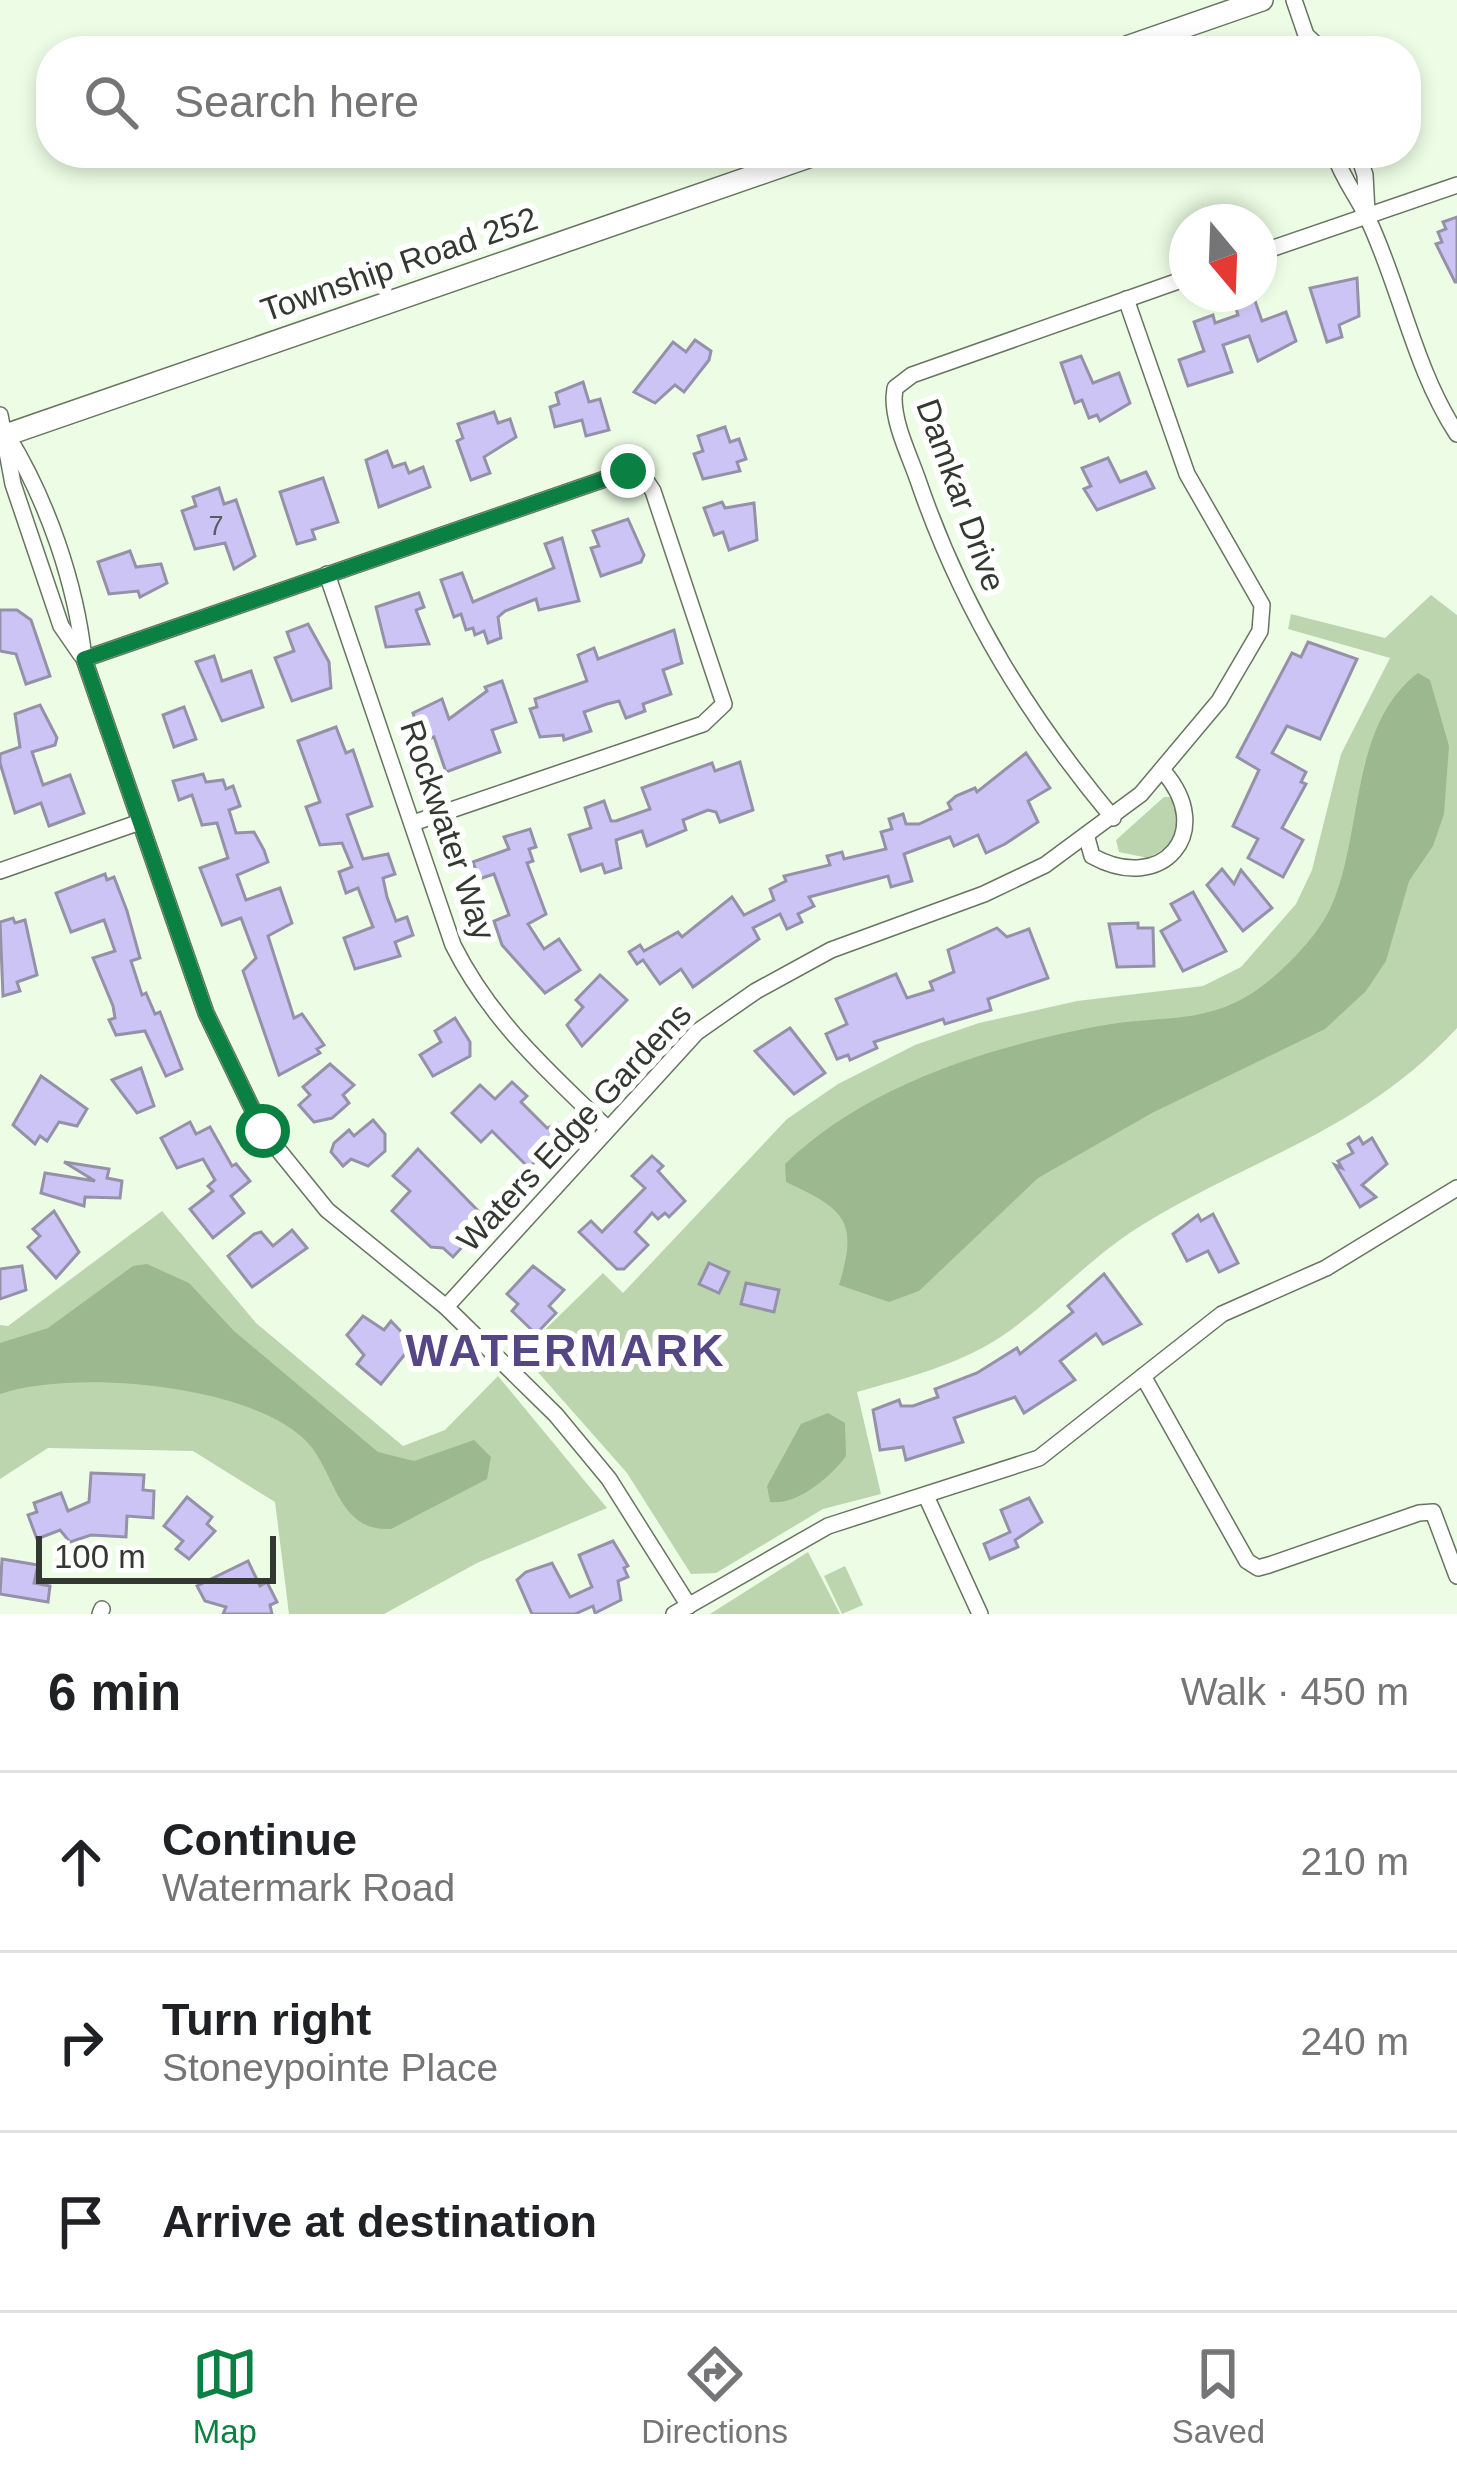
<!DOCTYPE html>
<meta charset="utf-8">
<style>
:root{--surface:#fff;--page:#f2f2f2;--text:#202124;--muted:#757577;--line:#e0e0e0;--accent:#0b8043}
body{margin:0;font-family:Helvetica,sans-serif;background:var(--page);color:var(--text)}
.compass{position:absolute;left:1169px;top:204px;width:108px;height:108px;border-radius:50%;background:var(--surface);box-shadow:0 6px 18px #0003;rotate:161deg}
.scale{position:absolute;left:36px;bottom:30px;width:240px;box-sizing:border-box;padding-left:12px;border:6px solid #333930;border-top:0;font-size:33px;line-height:42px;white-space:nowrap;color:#333930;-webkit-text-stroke:9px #fff;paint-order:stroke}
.stop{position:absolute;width:36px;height:36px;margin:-27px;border:9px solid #0b8043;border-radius:50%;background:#fff}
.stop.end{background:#0b8043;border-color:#fff;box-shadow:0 3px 12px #0008}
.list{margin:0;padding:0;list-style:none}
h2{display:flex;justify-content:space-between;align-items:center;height:156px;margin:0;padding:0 48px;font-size:51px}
h2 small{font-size:39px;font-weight:400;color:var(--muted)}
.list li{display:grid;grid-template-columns:78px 1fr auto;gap:36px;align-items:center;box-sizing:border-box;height:180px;padding:0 48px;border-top:3px solid var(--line)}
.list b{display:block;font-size:45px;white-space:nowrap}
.list p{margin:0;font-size:39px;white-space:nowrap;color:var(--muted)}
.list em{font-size:39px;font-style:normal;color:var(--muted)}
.icon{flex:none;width:66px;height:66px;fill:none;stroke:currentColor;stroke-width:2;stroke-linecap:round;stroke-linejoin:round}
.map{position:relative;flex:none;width:1457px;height:1614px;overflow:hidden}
.search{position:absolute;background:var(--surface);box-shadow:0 6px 18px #0003;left:36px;right:36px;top:36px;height:132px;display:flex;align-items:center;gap:30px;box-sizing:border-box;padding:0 42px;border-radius:48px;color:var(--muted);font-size:45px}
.sheet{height:696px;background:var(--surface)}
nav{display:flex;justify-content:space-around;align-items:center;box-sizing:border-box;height:168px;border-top:3px solid var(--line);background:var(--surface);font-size:33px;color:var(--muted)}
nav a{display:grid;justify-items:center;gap:6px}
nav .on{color:var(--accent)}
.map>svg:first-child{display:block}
.green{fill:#bcd5af}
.water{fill:#9cb88e}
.building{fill:#ccc4f4;stroke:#9491a9;stroke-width:3}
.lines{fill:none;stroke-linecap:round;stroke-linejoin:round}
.street-casing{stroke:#677560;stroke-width:18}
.secondary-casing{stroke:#677560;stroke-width:24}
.street{stroke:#fff;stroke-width:15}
.secondary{stroke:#fff;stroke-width:21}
.route{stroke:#0b8043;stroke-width:15}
.labels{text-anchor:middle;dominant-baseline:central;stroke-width:12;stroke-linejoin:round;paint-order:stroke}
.number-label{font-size:27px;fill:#595c61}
.street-label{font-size:33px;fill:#333930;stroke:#fff}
.district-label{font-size:45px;font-weight:bold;letter-spacing:3px;fill:#554785;stroke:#fff}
</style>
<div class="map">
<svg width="1457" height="1614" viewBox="0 0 1457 1614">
<rect width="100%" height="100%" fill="#edfde5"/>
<g class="green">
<path d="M 1431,595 L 1457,615 L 1457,1028 C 1363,1130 1261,1154 1147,1222 C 1094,1253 1053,1301 1002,1336 C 959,1365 906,1378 857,1392 L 881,1494 L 823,1509 L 716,1573 L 691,1574 L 627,1473 L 521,1353 L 603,1273 L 623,1293 L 787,1119 L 838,1084 L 915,1045 L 979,1023 L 1077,1001 L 1203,986 L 1241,967 L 1296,904 L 1312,870 L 1341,754 L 1390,658 L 1288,629 L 1291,614 L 1385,638 Z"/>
<polygon points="1164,797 1174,797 1181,824 1169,846 1148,858 1119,852 1116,840"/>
<polygon points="162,1211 256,1323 403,1446 445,1430 498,1376 607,1508 477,1563 384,1614 289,1614 275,1502 193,1451 48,1448 0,1479 0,1325 8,1326"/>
<polygon points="808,1552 840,1614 710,1614"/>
<polygon points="845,1566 863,1605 842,1614 824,1576"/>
</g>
<g class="water">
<path d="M 1418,673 L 1430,680 L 1449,746 L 1444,814 L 1433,846 L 1409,881 L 1386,961 L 1366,991 L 1325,1029 L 1152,1113 L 1038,1178 L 919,1291 L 889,1302 L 839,1285 C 858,1222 847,1210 786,1182 L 785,1164 C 866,1085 989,1047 1099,1026 C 1170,1013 1216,1029 1278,973 C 1297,956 1319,932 1330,909 C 1364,837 1348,726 1418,673 Z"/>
<path d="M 147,1264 L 189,1283 L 234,1331 L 378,1452 L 414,1461 L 474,1440 L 491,1457 L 487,1479 L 391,1529 C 334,1532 337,1468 302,1437 C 243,1384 73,1369 0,1394 L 0,1343 L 48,1328 L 133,1266 Z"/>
<path d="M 828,1413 L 845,1423 L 846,1456 C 831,1477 796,1506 770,1502 L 767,1486 L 801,1424 Z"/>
</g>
<g class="building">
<polygon points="1457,217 1457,282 1455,282 1436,244 1442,242 1438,232 1446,229 1443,222"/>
<polygon points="1357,278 1359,316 1339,325 1342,337 1327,342 1310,288"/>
<polygon points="1254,298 1262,321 1286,312 1296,341 1258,361 1249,336 1223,345 1232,372 1188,386 1179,360 1204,351 1194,322 1213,315 1215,323 1238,315 1235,305"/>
<polygon points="695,340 711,351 709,360 684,392 675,385 655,403 634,392 673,342 686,352"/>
<polygon points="1081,356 1093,383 1119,373 1130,403 1100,421 1097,415 1089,418 1082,400 1075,403 1061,363"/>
<polygon points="583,382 589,402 600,399 609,430 586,436 582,420 555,427 550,407 559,404 556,393"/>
<polygon points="494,412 498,423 510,419 516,437 484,457 490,473 471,480 457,441 463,438 458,424"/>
<polygon points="725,427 730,442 739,439 746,459 737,462 740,471 703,479 694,454 703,451 698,436"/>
<polygon points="387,451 393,467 405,463 409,473 423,467 430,487 379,507 366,460"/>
<polygon points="1108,458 1120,482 1146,472 1154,488 1097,510 1084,489 1091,486 1082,468"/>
<polygon points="323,478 338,522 312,530 315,539 297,544 280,492"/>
<polygon points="219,488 224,504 236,500 255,556 234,569 225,543 195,549 182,511 196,506 193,497"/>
<polygon points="722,502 725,508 754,503 757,540 729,550 723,532 714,535 704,508"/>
<polygon points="628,519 644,555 641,562 601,576 591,548 599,546 593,531"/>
<polygon points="562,538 579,601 539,610 536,599 505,611 498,617 501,638 488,643 484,631 475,635 473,628 466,630 461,614 454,617 441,580 462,573 473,602 554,568 545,544"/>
<polygon points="130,551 136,567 161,564 167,583 140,597 138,591 109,594 98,562"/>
<polygon points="419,593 424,607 416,610 429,644 386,647 376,607"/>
<polygon points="0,610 17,610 31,620 50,676 26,684 16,654 0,651"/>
<polygon points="308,624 329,662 331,688 292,701 275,658 294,651 287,632"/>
<polygon points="674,630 682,663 663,670 671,694 643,704 645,711 626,718 619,701 607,704 584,712 591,731 564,740 563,735 540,737 530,709 537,707 535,699 587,681 578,655 594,648 598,659"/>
<polygon points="1308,642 1357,659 1320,739 1287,726 1272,753 1306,772 1301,782 1306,784 1282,828 1303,840 1283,877 1248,858 1258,839 1233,826 1259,770 1237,757 1292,653 1301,657"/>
<polygon points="214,656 222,681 251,671 263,707 222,721 196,662"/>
<polygon points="502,681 516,722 492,730 500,752 446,772 434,737 422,741 413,713 442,699 449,719 487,691 485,687"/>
<polygon points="40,705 57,738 55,745 32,752 43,785 70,775 84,813 49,826 41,803 15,813 0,763 0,754 20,747 15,714"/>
<polygon points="184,707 196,739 174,747 163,715"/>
<polygon points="336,727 346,753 353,750 372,806 347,815 363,859 388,854 395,874 383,878 387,897 396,921 407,917 413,935 395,942 400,956 355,969 344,938 373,927 358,888 346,893 339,872 352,867 342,843 320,845 306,807 320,802 298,741"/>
<polygon points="1026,753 1050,788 1028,801 1038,822 1005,844 986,853 978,835 954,846 950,837 904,854 912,881 891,887 888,876 809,897 814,906 798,914 802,922 787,929 780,914 753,928 759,939 693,987 681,969 660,984 643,960 637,964 629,952 640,945 644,951 678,932 682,937 732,897 744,915 774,900 770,889 786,881 784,876 830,865 827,856 842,852 844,859 886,849 881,832 892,829 889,819 903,814 906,824 919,824 951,809 948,803 956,796 975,788 977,792"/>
<polygon points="740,762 753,810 720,822 716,812 708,810 683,820 686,830 647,846 642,831 616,840 621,868 605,873 602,864 581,871 569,835 591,828 585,808 604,801 611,821 616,821 650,809 642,788 712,763 715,771"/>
<polygon points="203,774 206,782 223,780 226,789 233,786 240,806 229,810 236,833 254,832 264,850 268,862 237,875 246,900 280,888 292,923 268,936 294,1018 302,1014 324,1045 317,1049 320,1053 279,1075 243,971 256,958 241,918 222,925 200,868 228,858 217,823 202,825 192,795 179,800 173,781"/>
<polygon points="530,829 536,847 529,849 533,861 527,863 546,914 528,924 544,949 559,939 580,970 545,993 502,945 494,921 509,915 494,874 479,879 473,862 509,849 504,837"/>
<polygon points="1222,869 1234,884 1241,870 1272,908 1243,931 1207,885"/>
<polygon points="105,874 107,880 114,877 127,911 140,958 131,961 142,995 146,993 155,1014 160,1012 182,1069 166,1076 145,1031 116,1035 109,1020 115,1018 113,1006 93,958 115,951 104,920 71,932 56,893"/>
<polygon points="1193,892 1226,951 1183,971 1161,931 1180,920 1171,904"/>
<polygon points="13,918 15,923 25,920 37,975 17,982 20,991 3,996 0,922"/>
<polygon points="1138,923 1138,928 1153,928 1154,966 1117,967 1109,924"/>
<polygon points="997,928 1007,937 1029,929 1048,978 988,999 991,1010 945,1024 943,1019 874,1042 877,1048 850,1060 848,1055 837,1059 826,1034 847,1024 836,999 896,974 907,998 933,990 930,982 954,972 948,950"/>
<polygon points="600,975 627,1000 582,1046 567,1025 583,1007 576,1000"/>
<polygon points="455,1018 470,1042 470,1056 433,1076 420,1055 441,1042 435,1031"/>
<polygon points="790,1028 825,1073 794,1094 755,1051"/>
<polygon points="330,1064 354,1085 343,1095 349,1103 332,1118 314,1122 299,1105 310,1095 303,1087"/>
<polygon points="141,1068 154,1106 137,1113 112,1080"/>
<polygon points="41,1076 87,1109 77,1126 59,1122 47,1141 40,1136 35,1144 13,1125"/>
<polygon points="512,1082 527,1096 521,1102 547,1128 558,1123 572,1136 548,1167 539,1158 529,1168 492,1131 481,1142 452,1113 480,1085 495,1099"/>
<polygon points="373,1120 385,1134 385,1151 368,1166 351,1159 343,1166 331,1152 334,1143 349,1130 354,1136"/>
<polygon points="190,1122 196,1134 210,1127 232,1166 236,1164 250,1181 231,1196 244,1213 213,1238 190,1209 213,1191 208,1186 215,1180 203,1159 177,1168 161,1138"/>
<polygon points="1359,1137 1363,1144 1372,1138 1387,1164 1362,1185 1376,1197 1360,1207 1335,1165 1342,1168 1338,1161 1353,1153 1348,1144"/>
<polygon points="418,1149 487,1220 453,1257 443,1248 431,1247 392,1211 410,1191 393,1176"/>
<polygon points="652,1156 663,1166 658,1171 685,1201 669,1217 665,1213 658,1219 652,1213 635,1232 648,1245 624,1269 617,1269 579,1232 591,1221 602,1232 645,1188 632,1176"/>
<polygon points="64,1162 109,1169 107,1178 122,1181 120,1198 85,1197 84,1206 41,1193 45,1173 95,1181"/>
<polygon points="54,1211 79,1252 56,1278 28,1247 40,1236 33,1229"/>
<polygon points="1213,1214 1238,1263 1219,1272 1208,1251 1187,1261 1173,1234 1198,1215 1201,1221"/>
<polygon points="292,1230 307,1248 252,1287 228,1256 254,1234 261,1232 273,1246"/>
<polygon points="709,1263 729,1272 719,1293 699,1284"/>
<polygon points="22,1266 26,1290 0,1299 0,1269"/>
<polygon points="533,1266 564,1290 549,1306 556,1313 536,1334 512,1311 518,1304 507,1294"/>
<polygon points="1104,1274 1141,1324 1103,1344 1096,1334 1060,1361 1075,1380 1024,1413 1015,1397 954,1418 963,1442 906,1460 903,1447 880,1450 873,1410 899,1400 901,1406 913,1406 938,1397 935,1389 977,1373 1017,1348 1020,1354 1073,1312 1068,1306"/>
<polygon points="746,1283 779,1290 774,1312 741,1304"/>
<polygon points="363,1316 384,1330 391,1321 413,1344 381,1384 357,1364 364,1355 347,1335"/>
<polygon points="91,1473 144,1475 143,1490 154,1491 153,1518 127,1516 126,1537 91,1535 70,1542 60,1530 37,1539 28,1515 37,1512 34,1503 61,1493 68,1511 89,1502"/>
<polygon points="187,1497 212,1517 207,1524 215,1531 189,1559 176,1549 183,1541 164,1526"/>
<polygon points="1029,1498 1042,1522 1015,1540 1018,1547 990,1559 984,1544 1010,1532 1001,1510"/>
<polygon points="613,1541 628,1566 624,1568 628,1577 618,1581 621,1600 595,1613 593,1606 575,1614 532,1614 517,1580 526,1572 552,1563 570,1597 592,1587 579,1555"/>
<polygon points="2,1559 38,1565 34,1583 50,1586 48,1602 0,1594"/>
<polygon points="248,1561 260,1586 267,1582 277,1602 270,1605 272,1614 223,1614 226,1607 205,1601 197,1586"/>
</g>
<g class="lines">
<g class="street-casing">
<g id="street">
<polyline points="1294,0 1306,35 1323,51"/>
<path d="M 1334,153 C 1342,178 1357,196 1368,219 C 1401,289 1414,368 1457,434"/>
<polyline points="1358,153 1365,175 1367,213"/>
<polyline points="1259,253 1457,185"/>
<polyline points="0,415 13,484 61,626 81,655"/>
<path d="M 7,435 C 47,500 76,583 84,659 L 206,1013 L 263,1131 L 327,1210 L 446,1307 L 556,1415 L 609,1479 L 689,1606"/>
<path d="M 327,574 L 453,945 C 491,1021 548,1071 608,1129"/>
<polyline points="84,659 628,471 641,473 653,491 724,704 703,724 413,823"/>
<path d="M 1113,818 C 1028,716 964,612 920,486 C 911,458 894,427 894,398 L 895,388 L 912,375 L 1187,278"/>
<path d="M 1087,838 L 1092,856 C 1162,895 1217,832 1163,771"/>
<polyline points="0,871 140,822"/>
<polyline points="446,1307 697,1032 756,991 831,950 984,894 1045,865 1141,794 1219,701 1260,631 1262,605 1187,474 1126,299"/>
<polyline points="1143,1376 1247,1561 1258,1568 1269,1565 1419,1513 1433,1512 1457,1576"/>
<polyline points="926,1496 980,1614"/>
<polyline points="100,1614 102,1609"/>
<polyline points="674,1614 828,1526 1039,1458 1222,1314 1326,1268 1457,1188"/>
</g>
</g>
<g class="secondary-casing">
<g id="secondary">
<polyline points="1115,51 1262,0"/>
<polyline points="0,437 820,153"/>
</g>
</g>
<use href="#street" class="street"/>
<use href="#secondary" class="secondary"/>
</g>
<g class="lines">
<polyline class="route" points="263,1131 206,1013 84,659 628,471"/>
</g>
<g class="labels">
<g class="number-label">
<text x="216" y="526">7</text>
</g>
<g class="street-label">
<text transform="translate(399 264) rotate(-19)">Township Road 252</text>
<text transform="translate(961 495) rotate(70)">Damkar Drive</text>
<text transform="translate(448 830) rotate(71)">Rockwater Way</text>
<text transform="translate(574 1127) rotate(-47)">Waters Edge Gardens</text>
</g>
<g class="district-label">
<text x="566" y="1350">WATERMARK</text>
</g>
</g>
</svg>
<svg class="compass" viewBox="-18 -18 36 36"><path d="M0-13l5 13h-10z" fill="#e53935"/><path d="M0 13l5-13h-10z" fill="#757577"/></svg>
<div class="scale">100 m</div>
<div class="stop" style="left:263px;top:1131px"></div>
<div class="stop end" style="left:628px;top:471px"></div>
<div class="search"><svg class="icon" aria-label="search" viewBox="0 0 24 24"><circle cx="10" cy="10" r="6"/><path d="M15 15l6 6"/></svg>Search here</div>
</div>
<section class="sheet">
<h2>6 min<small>Walk · 450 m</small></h2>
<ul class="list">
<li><svg class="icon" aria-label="ahead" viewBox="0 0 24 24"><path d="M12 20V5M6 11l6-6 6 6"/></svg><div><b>Continue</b><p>Watermark Road</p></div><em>210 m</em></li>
<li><svg class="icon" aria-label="right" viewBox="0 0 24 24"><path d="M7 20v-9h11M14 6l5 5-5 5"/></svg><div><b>Turn right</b><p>Stoneypointe Place</p></div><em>240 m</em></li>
<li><svg class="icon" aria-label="arrive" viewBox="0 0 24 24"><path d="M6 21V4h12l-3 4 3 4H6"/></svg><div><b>Arrive at destination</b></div></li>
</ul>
</section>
<nav>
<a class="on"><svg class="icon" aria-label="map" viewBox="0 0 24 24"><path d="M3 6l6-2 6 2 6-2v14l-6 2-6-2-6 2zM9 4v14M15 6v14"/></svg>Map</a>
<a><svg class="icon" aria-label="directions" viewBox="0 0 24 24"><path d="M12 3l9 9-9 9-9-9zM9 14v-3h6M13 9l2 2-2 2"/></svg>Directions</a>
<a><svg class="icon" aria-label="saved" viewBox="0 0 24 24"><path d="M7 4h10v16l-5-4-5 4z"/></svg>Saved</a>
</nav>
